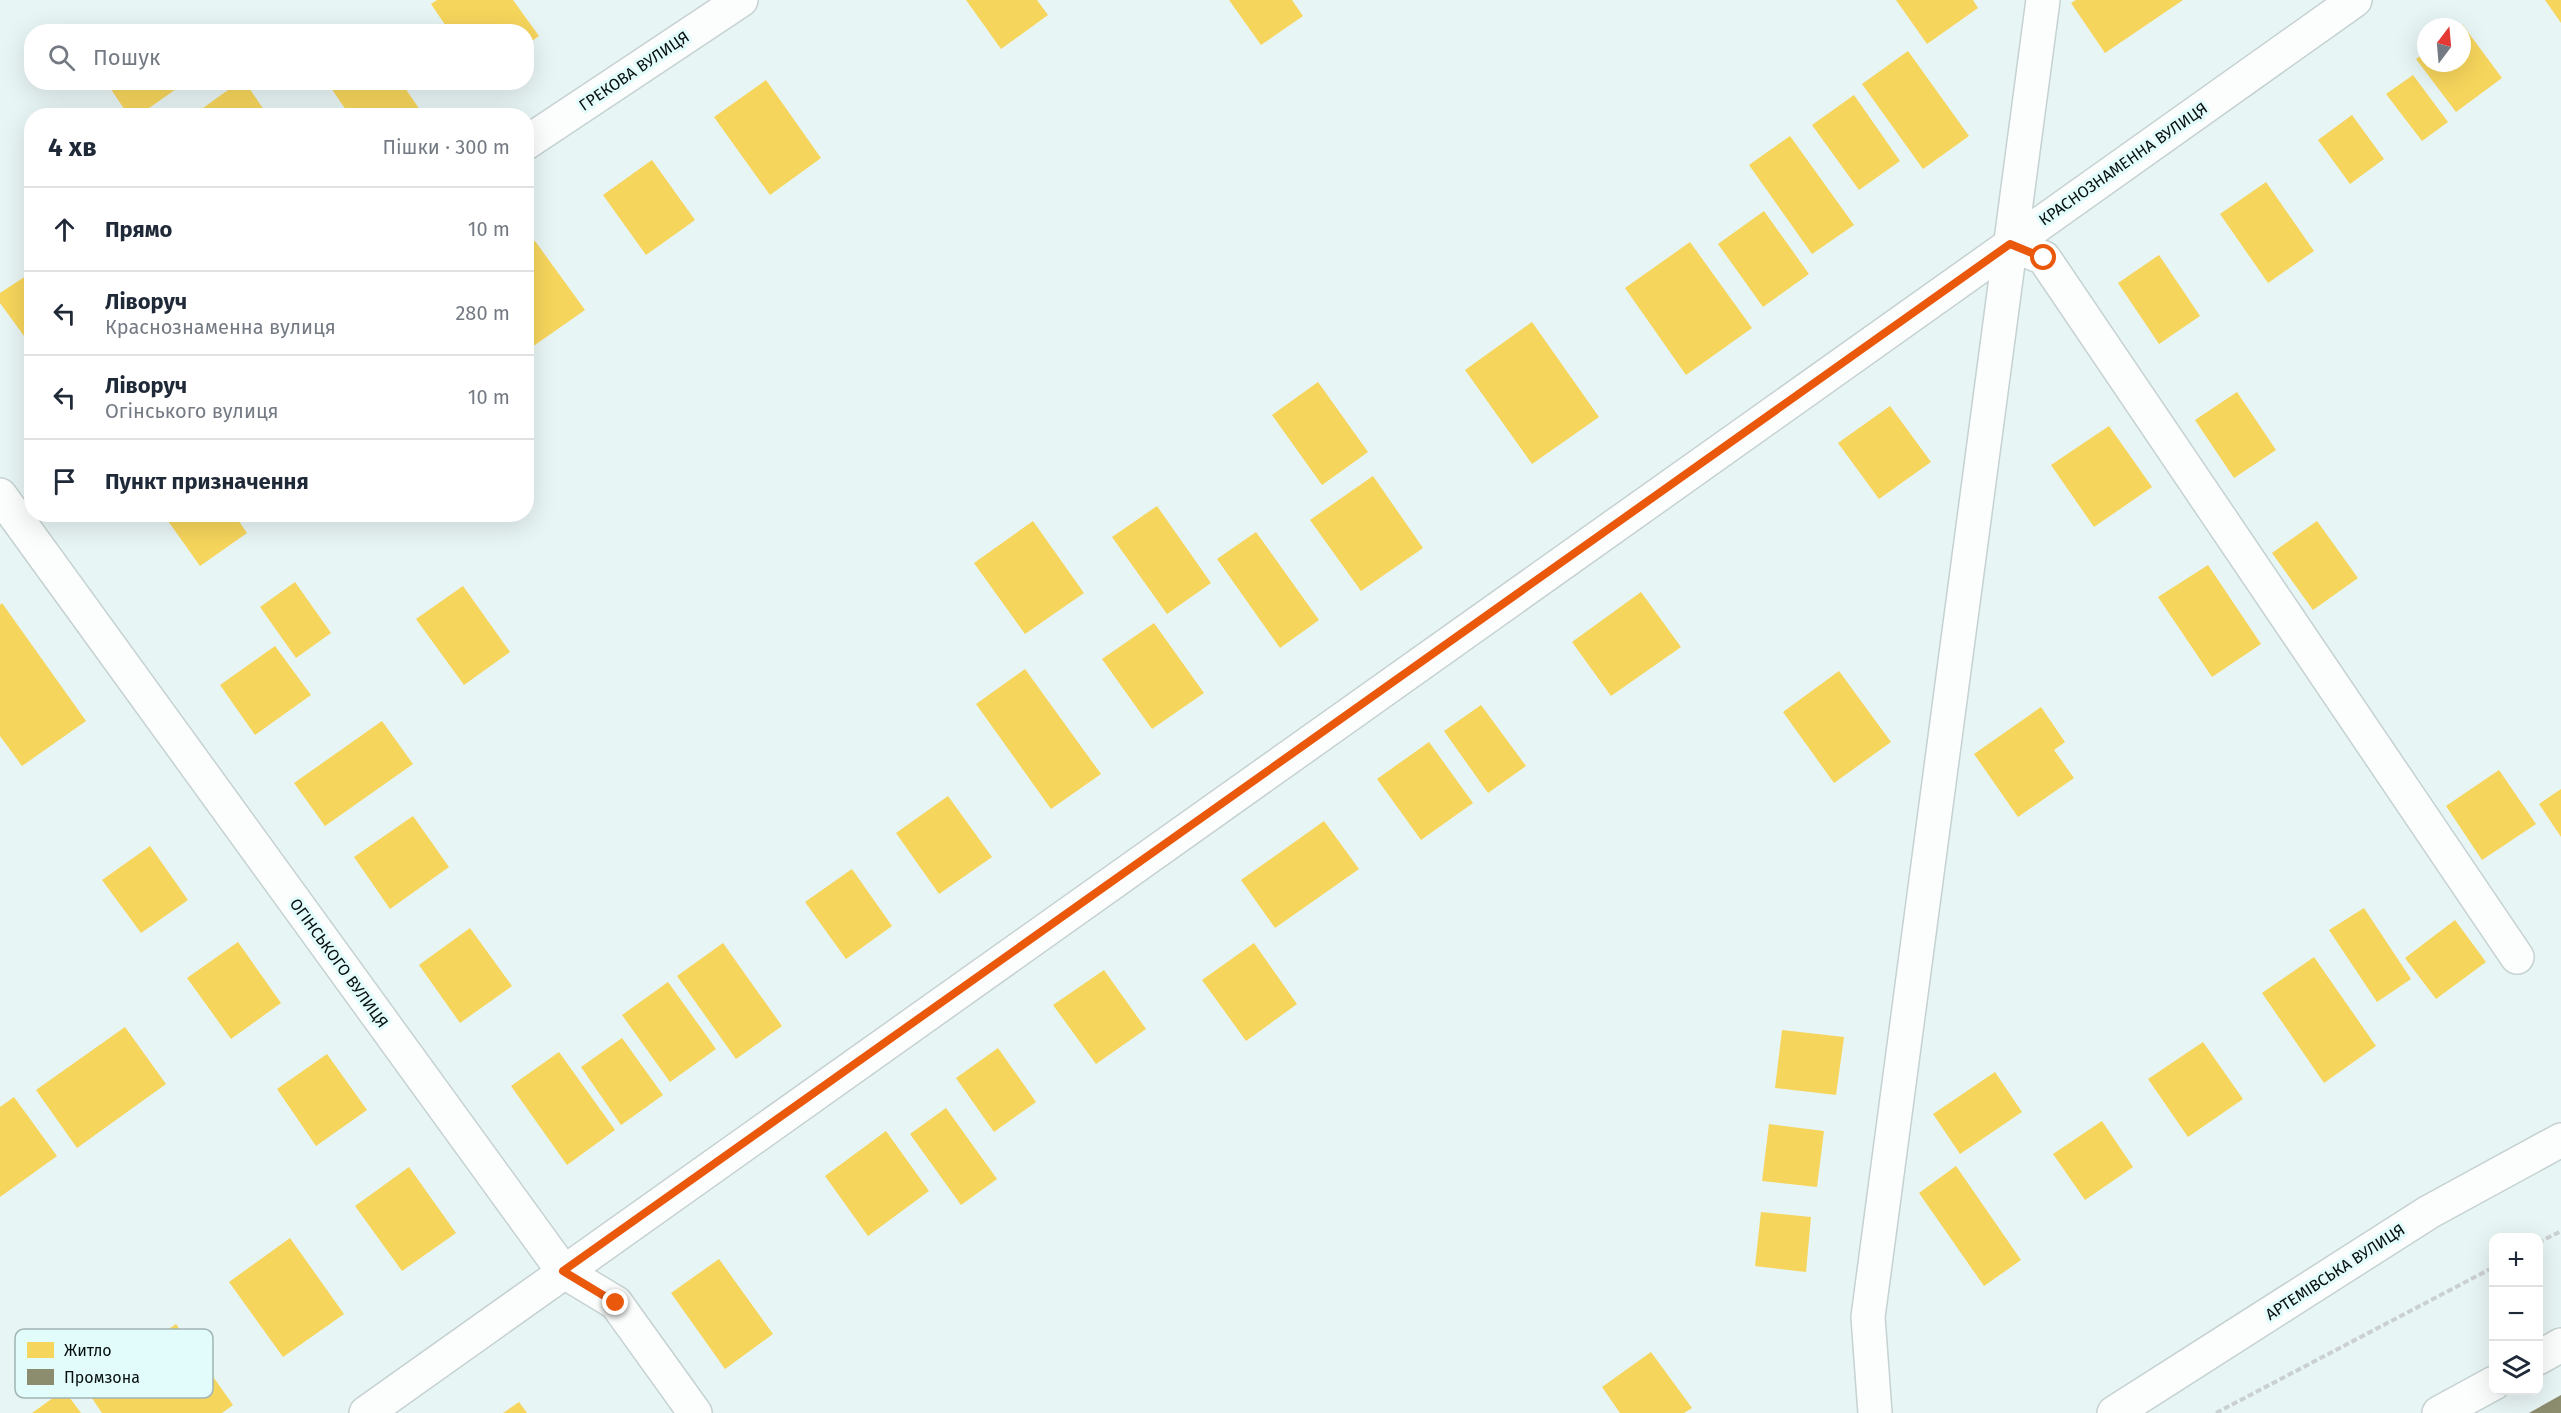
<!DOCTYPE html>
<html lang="uk">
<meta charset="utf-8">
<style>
:root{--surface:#fff;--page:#f6f6f7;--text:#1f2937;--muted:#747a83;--line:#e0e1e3}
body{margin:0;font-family:"Fira Sans",sans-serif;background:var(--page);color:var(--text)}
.controls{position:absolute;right:18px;bottom:18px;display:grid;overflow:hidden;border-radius:12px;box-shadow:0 6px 24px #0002}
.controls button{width:54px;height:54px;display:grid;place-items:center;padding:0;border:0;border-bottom:2px solid var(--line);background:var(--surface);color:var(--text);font:30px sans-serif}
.compass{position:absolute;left:2417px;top:18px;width:54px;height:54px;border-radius:50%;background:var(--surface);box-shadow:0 6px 24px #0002;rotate:16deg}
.stop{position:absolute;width:18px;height:18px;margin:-14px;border:4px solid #ea580c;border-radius:50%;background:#fff}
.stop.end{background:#ea580c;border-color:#fff;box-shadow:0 2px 6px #0008}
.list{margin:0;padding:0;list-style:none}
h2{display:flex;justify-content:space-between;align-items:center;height:78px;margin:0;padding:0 24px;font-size:26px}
h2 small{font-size:20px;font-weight:400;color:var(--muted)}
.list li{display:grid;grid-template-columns:39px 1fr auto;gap:18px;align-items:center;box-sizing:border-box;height:84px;padding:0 24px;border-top:2px solid var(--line)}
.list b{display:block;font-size:22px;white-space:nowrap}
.list p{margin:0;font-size:20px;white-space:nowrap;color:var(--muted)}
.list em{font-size:20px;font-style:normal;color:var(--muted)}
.icon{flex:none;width:33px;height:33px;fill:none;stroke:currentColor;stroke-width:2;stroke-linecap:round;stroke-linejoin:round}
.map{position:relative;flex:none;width:2561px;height:1413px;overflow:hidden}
.search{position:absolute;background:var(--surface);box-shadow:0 6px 24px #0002;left:24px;top:24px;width:510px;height:66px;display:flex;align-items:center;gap:15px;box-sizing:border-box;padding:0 21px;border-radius:24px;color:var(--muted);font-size:22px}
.panel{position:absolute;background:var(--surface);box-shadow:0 6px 24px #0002;left:24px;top:108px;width:510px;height:414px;border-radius:24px}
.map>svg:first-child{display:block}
.homes{fill:#f6d55c}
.industry{fill:#8c8c6e}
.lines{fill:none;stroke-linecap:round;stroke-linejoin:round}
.minor-casing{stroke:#c6d1d1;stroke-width:36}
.major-casing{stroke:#c6d1d1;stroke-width:36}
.path{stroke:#cbd0d0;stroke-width:4;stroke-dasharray:6 3;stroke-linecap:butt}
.minor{stroke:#fcfefe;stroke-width:33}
.major{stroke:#fcfefe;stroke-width:33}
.route{stroke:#ea580c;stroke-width:8}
.labels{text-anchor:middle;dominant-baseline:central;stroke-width:6;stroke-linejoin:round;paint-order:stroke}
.street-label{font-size:16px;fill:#070f0f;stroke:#e2fbfb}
.key{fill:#e2fbfb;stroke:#a0b4b4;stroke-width:1.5}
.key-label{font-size:16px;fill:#070f0f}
</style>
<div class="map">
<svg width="2561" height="1413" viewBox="0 0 2561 1413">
<rect width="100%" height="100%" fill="#e8f5f5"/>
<g class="homes">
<polygon points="437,0 513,0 539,36 526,45 526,32 450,32 431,4"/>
<polygon points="966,0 1037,0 1048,15 1001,49"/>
<polygon points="1229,0 1292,0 1303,16 1261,45"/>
<polygon points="1896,0 1973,0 1978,8 1927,44"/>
<polygon points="2076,0 2183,0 2105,53 2071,3"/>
<polygon points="2545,0 2561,0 2561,23"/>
<polygon points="2462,24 2502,78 2456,112 2416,59 2426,52 2426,63 2462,63"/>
<polygon points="1908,51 1969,136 1923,169 1862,84"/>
<polygon points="2413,75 2448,122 2422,141 2386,94"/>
<polygon points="766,80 821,158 770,195 714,117"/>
<polygon points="106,82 171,82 176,89 138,116 129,116"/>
<polygon points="239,82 245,82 268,116 192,116"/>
<polygon points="327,82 401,82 422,113 418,116 350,116"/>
<polygon points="1854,95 1900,161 1859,190 1812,125"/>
<polygon points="2352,115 2384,159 2350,184 2318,140"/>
<polygon points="1790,136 1854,225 1812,254 1749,165"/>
<polygon points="652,160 695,220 646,255 603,195"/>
<polygon points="2266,182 2314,251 2268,283 2220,214"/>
<polygon points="1764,211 1809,274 1763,307 1718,244"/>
<polygon points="535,241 585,310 532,347 526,339 526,247"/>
<polygon points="1690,242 1752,328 1686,375 1625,288"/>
<polygon points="2159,255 2200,316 2159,344 2118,283"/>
<polygon points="32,272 32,347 0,303 0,293"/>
<polygon points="1532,322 1599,417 1532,464 1465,370"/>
<polygon points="1318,382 1368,452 1322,485 1272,415"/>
<polygon points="2237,392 2276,450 2234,478 2195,420"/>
<polygon points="1890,406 1931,462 1879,499 1838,443"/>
<polygon points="2109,426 2152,487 2094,527 2051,465"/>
<polygon points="1373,476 1423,548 1361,591 1310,520"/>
<polygon points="1157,506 1211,583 1167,614 1112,537"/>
<polygon points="163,514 234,514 247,533 200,566"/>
<polygon points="1033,521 1084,593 1025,634 974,563"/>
<polygon points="2317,521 2358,578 2313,610 2272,553"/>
<polygon points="1256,532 1319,620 1280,648 1217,559"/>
<polygon points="2208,565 2261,644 2212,677 2158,597"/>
<polygon points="295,582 331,633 296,658 260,607"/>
<polygon points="463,586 510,652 464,685 416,619"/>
<polygon points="1641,592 1681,647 1611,696 1572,642"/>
<polygon points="2,603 86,721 22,766 0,736 0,605"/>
<polygon points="1154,623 1204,693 1152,729 1102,659"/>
<polygon points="275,646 311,695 255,735 220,685"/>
<polygon points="1025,669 1101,774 1051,809 976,704"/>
<polygon points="1839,671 1891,742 1834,783 1783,712"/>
<polygon points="1481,705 1526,766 1488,793 1444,731"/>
<polygon points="2041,707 2065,742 2054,750 2074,778 2018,817 1974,754"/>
<polygon points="382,721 413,764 325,826 294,783"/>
<polygon points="1429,742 1473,803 1421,840 1377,779"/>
<polygon points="2499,770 2536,824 2482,860 2446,806"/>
<polygon points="2561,789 2561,837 2539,804"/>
<polygon points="948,796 992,857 939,894 896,833"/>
<polygon points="413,816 449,867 390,909 354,857"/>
<polygon points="1324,821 1359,869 1275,928 1241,880"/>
<polygon points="150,846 188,900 141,933 102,880"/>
<polygon points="852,869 892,926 846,959 805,902"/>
<polygon points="2364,908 2411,979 2377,1002 2329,930"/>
<polygon points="2455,920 2486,962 2436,999 2405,958"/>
<polygon points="470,928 512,986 460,1023 419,965"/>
<polygon points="238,942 281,1003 231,1039 187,978"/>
<polygon points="723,943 782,1026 736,1059 677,976"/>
<polygon points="1254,943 1297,1004 1246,1041 1202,980"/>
<polygon points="2314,957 2376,1046 2324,1083 2262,993"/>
<polygon points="1104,970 1146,1029 1096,1064 1053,1005"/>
<polygon points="668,982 716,1049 670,1082 622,1015"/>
<polygon points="125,1027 166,1084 77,1148 36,1090"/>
<polygon points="1782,1030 1844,1037 1836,1095 1775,1088"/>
<polygon points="622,1038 663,1095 621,1125 581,1067"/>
<polygon points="2203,1042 2243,1099 2188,1137 2148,1079"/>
<polygon points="998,1048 1036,1102 994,1132 956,1078"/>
<polygon points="559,1052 615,1130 567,1165 511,1086"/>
<polygon points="327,1054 367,1110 316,1146 277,1089"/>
<polygon points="1995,1072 2022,1112 1960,1154 1933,1114"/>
<polygon points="14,1097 57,1156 0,1197 0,1107"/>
<polygon points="946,1108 997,1179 961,1205 910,1134"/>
<polygon points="2102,1121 2133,1167 2085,1200 2053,1154"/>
<polygon points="1769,1124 1824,1131 1817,1187 1762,1181"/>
<polygon points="886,1131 929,1191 868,1236 825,1176"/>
<polygon points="1956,1166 2021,1260 1984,1286 1919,1193"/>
<polygon points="409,1167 456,1233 402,1271 355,1206"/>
<polygon points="1761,1212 1811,1217 1806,1272 1755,1266"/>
<polygon points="290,1238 344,1314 283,1357 229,1282"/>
<polygon points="719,1259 773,1334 725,1369 671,1293"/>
<polygon points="176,1324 233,1405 222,1413 102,1413 85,1388"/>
<polygon points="1651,1352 1692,1408 1684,1413 1620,1413 1602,1387"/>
<polygon points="64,1390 81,1413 32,1413"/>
<polygon points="519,1402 527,1413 503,1413"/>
</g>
<polygon class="industry" points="2561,1395 2561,1413 2529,1413"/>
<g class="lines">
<g class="minor-casing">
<g id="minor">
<polyline points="526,143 741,0"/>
<polyline points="2010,244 2044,258 2517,957"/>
<polyline points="0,495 563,1271 616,1303 695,1413"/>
<polyline points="2538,1358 2561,1345"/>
<polyline points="366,1413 2355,0"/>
<polyline points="1875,1413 1868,1317 2043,0"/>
<polyline points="2439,1413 2494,1383"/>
</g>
</g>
<g class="major-casing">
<polyline id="major" points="2114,1413 2429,1212 2561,1140"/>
</g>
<g class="path">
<polyline points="2538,1243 2561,1231"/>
<polyline points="2216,1413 2494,1267"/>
</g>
<use href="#minor" class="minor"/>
<use href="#major" class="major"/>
</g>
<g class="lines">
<polyline class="route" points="616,1303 563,1271 2010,244 2044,258"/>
</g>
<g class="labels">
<g class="street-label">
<text transform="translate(634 71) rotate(-34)">ГРЕКОВА ВУЛИЦЯ</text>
<text transform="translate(2123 164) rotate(-35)">КРАСНОЗНАМЕННА ВУЛИЦЯ</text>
<text transform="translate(339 963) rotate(54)">ОГІНСЬКОГО ВУЛИЦЯ</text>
<text transform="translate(2335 1272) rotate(-33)">АРТЕМІВСЬКА ВУЛИЦЯ</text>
</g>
</g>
<rect x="15" y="1329" width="198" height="69" rx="9" class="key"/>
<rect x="27" y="1342" width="27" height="16" fill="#f6d55c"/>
<rect x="27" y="1369" width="27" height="16" fill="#8c8c6e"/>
<g class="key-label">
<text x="64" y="1356">Житло</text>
<text x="64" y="1383">Промзона</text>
</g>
</svg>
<div class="controls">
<button>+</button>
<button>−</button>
<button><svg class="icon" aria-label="layers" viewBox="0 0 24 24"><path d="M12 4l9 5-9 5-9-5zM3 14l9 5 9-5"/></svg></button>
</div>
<svg class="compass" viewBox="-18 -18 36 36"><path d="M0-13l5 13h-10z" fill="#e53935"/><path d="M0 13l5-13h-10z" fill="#747a83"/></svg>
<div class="stop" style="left:2044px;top:258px"></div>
<div class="stop end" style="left:616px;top:1303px"></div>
<div class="search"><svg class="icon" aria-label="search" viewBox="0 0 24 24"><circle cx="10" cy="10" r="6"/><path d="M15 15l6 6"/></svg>Пошук</div>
<section class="panel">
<h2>4 хв<small>Пішки · 300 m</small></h2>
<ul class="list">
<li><svg class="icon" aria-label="ahead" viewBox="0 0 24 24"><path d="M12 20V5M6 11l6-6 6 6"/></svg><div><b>Прямо</b></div><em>10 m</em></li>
<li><svg class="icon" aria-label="left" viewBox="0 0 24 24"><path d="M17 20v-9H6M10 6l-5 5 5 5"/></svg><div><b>Ліворуч</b><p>Краснознаменна вулиця</p></div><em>280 m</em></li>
<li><svg class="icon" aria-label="left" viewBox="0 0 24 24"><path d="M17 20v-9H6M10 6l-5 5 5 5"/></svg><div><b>Ліворуч</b><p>Огінського вулиця</p></div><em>10 m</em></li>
<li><svg class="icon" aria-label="arrive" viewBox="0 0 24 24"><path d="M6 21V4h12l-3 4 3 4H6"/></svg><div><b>Пункт призначення</b></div></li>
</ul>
</section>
</div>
